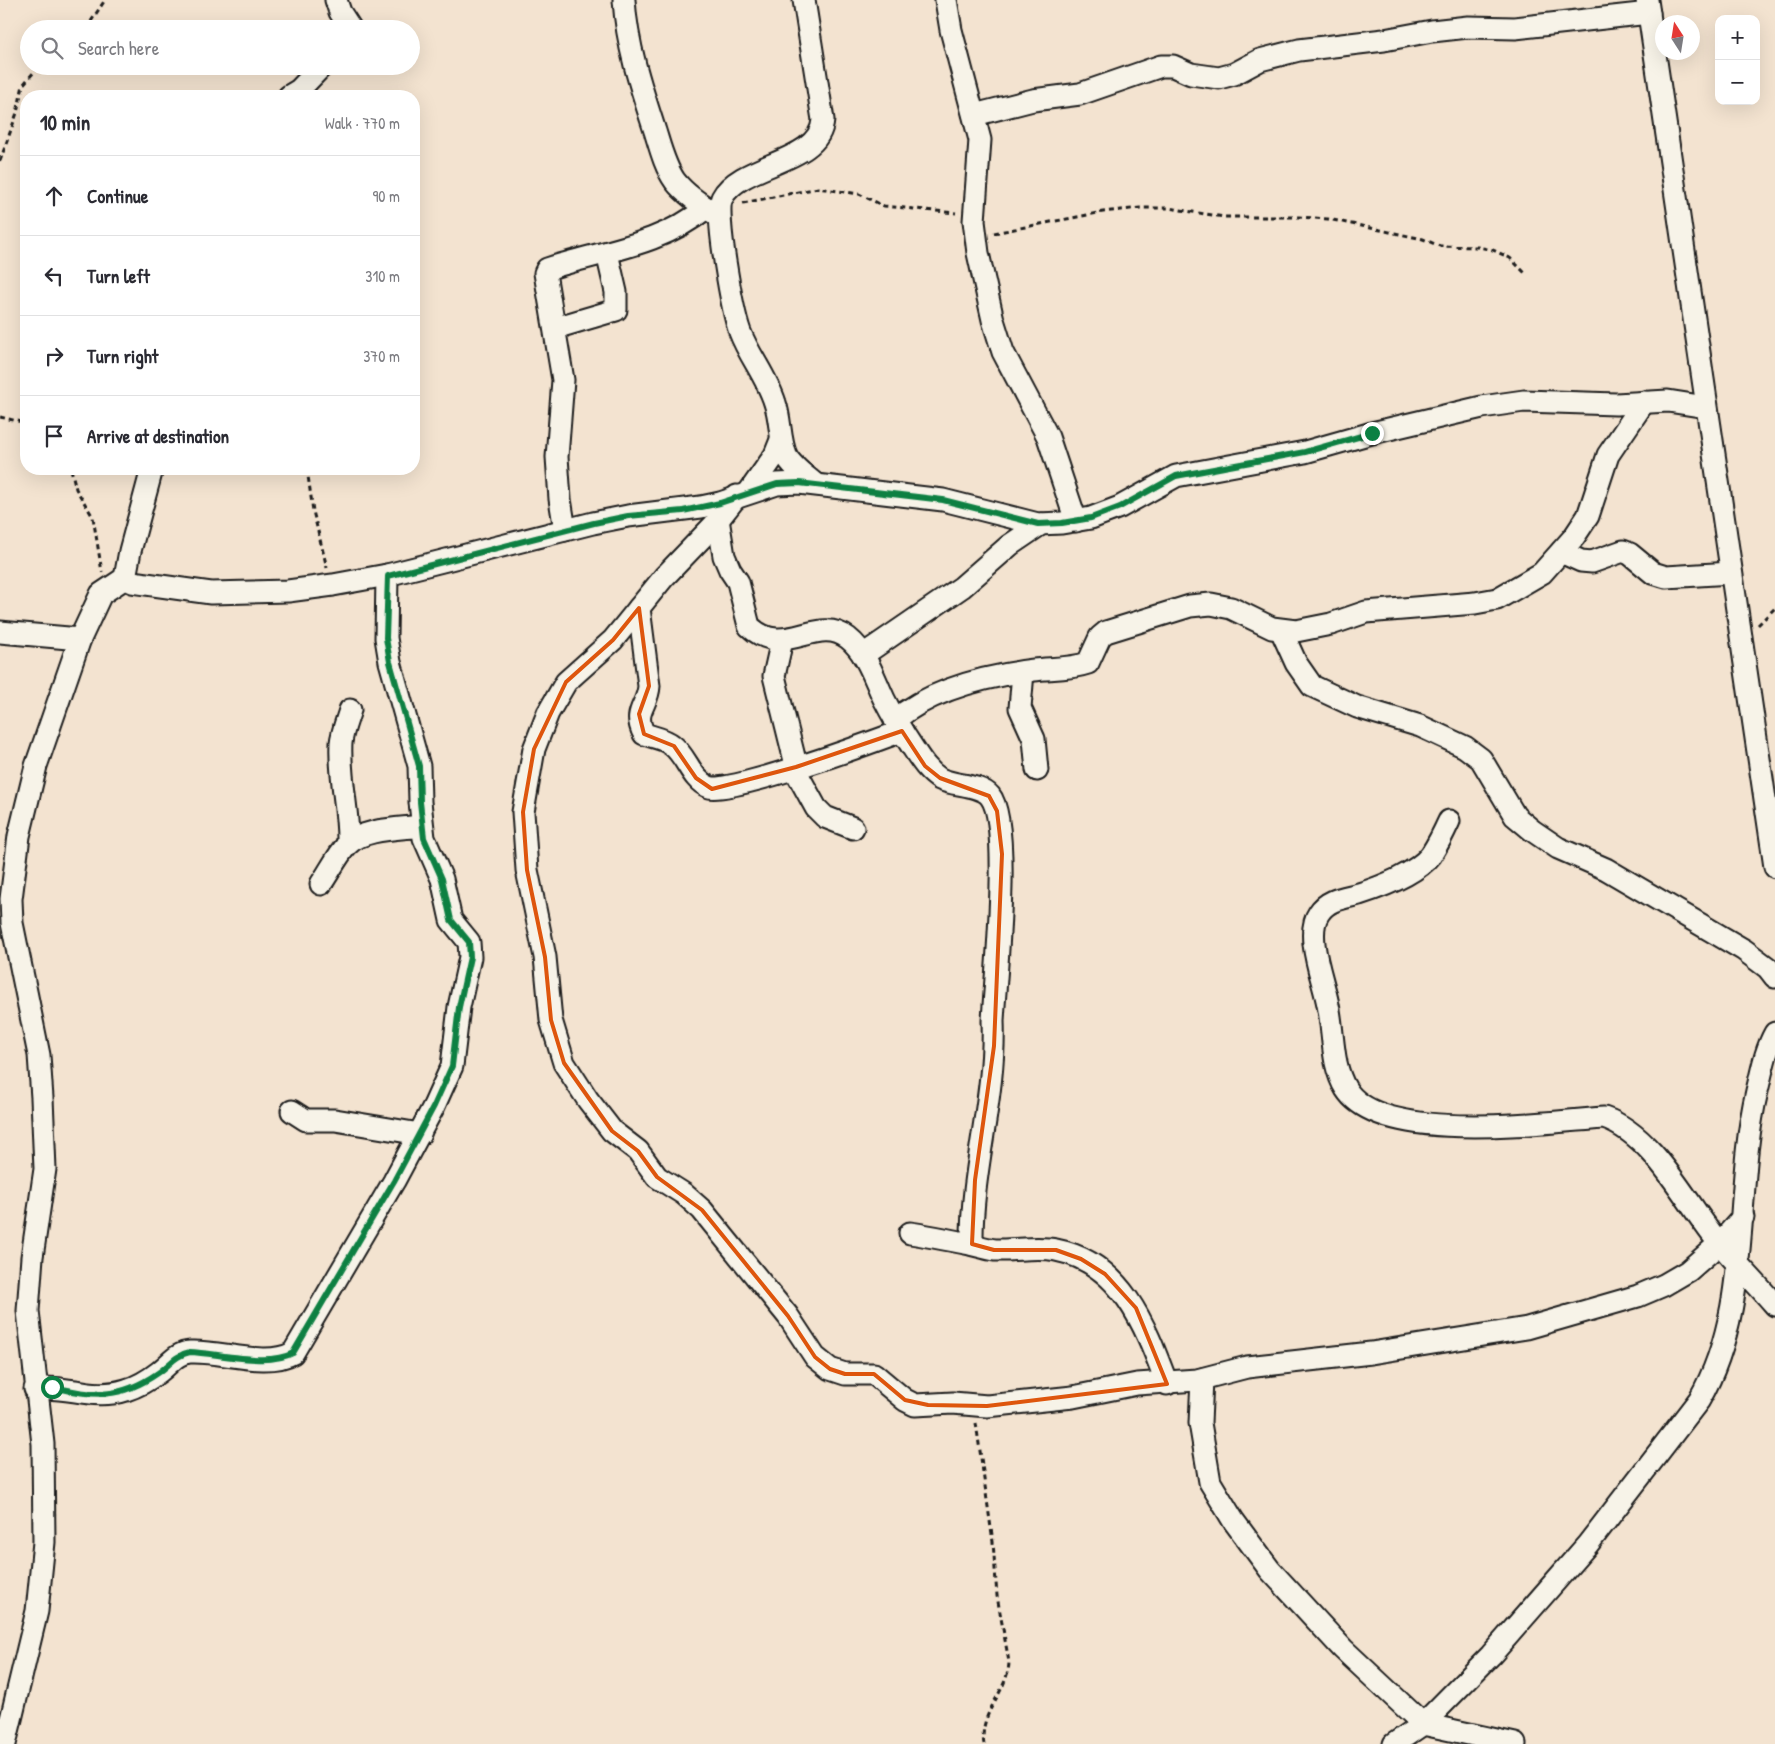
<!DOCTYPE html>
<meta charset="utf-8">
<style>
:root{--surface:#fff;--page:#f2f2f3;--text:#2b2b33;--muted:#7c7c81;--line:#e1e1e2}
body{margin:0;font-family:"Patrick Hand",sans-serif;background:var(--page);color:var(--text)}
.controls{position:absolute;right:15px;top:15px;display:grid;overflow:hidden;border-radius:10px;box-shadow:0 5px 20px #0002}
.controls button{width:45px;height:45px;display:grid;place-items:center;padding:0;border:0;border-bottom:1px solid var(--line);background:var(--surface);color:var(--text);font:25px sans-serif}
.compass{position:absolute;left:1655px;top:15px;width:45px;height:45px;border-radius:50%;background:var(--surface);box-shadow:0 5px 20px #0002;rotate:348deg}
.stop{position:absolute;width:15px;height:15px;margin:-11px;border:4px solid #0b8043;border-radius:50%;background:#fff}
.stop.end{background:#0b8043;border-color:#fff;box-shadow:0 1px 5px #0008}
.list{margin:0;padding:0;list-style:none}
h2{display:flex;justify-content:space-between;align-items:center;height:65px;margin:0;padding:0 20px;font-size:21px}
h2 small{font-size:16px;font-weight:400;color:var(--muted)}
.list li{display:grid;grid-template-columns:32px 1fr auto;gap:15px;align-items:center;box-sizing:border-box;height:80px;padding:0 20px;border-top:1px solid var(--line)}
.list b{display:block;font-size:19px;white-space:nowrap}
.list em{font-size:16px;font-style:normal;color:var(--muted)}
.icon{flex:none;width:28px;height:28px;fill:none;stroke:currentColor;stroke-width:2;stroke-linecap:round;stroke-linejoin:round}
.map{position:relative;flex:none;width:1775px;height:1744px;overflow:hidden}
.search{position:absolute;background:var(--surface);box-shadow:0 5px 20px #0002;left:20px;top:20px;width:400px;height:55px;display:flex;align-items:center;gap:12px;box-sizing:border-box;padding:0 18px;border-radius:28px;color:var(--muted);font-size:19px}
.panel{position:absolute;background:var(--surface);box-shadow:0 5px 20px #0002;left:20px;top:90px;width:400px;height:385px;border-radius:20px}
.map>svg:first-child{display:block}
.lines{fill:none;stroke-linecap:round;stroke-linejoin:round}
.minor-casing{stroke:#1c1c1c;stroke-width:25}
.path{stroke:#1c1c1c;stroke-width:3;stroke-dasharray:5 4;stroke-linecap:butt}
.minor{stroke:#f7f3e8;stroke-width:21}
.route{stroke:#0b8043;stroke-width:6}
.marked{fill:none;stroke:#de560d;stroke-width:4;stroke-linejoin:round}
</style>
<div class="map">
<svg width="1775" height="1744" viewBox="0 0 1775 1744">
<rect width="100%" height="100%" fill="#f3e3d0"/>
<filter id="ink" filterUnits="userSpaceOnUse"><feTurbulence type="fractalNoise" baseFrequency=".02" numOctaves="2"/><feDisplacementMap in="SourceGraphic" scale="10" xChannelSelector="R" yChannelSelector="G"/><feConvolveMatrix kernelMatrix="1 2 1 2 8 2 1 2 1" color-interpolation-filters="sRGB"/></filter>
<g filter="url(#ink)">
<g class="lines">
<g class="minor-casing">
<g id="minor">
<polyline points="336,0 340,12 351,29"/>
<path d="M 624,0 C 627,46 641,88 655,131 C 660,147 665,167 675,181 C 686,195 702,205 717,215"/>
<path d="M 804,0 L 823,120 C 820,164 741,162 722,198 C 714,213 733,313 740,332 C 749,356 767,377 775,403 C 781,420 779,438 786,455 C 791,466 806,476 815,484"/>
<polyline points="946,0 951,30 980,140 974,221 978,253 993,320 1003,352 1048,437 1076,521"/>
<polyline points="1647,0 1775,867"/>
<polyline points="289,96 299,90 322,66"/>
<polyline points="974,115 1033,100 1080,94 1161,66 1173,66 1191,74 1219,78 1234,74 1260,60 1299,50 1384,40 1432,31 1468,27 1515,28 1649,13"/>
<polyline points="555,328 616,310 616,292 607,253"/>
<polyline points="749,492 775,455 781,440"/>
<polyline points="737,496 714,525 664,577 613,640 566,682 548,713 534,749 523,812 527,870 545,957 551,1020 564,1063 588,1100 612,1131 638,1151 657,1177 684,1194 702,1210 788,1316 815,1357 830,1369 845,1374 874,1374 905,1400 915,1405 953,1403 987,1406 1073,1397 1137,1384 1197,1380 1247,1367 1371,1353 1527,1328 1638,1296 1664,1285 1688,1271 1720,1243 1743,1217"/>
<path d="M 718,519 L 724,556 L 730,570 L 738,582 L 749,626 C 784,660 816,614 848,638 C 867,653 874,678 884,699 C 892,715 901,730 911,745 C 919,757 927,771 940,779 C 954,786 980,784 990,796 C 1012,823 995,980 993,1021 C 996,1096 971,1169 972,1244"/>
<path d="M 565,530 L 560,499 L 557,457 L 563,380 L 545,273 L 547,269 C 601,251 660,246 706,208"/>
<polyline points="1561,552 1581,561 1592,562 1623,551 1630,554 1653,573 1666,577 1731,573"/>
<polyline points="125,578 130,551 152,469"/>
<path d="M 639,608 L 649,686 C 648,706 632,711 644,734 C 653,737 665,739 672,745 C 687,756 691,780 709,787 C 728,795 875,741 902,731"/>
<polyline points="1281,630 1296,663 1312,686 1357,707 1420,726 1465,747 1481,759 1515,816 1533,831 1558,848 1606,869 1744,950 1768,968 1775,977"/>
<polyline points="0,632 80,639"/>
<polyline points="782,640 774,676 799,777 816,808 825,817 853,828"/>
<polyline points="863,655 962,587 1010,545 1041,524"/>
<polyline points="1023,672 1020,708 1034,739 1037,770"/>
<path d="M 895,720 C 932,689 987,676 1034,670 C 1052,668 1071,669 1088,663 L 1100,637 L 1106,632 L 1190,606 L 1211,604 L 1231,608 L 1272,628 L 1296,631 L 1331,624 L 1366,612 L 1475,603 L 1497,599 L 1542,573 L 1574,537 L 1588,516 L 1608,455 L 1644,402"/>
<path d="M 1449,821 C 1444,832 1438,844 1431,855 C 1417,873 1381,887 1359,894 C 1344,898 1328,899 1319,913 C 1304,935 1324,981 1328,1005 C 1334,1032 1331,1065 1346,1089 C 1381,1145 1546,1122 1604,1118 C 1654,1135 1686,1203 1719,1243 C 1737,1264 1757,1284 1775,1305"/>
<path d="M 348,844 C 349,811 339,778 341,743 C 342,732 347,720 350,710"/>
<path d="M 321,884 C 330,871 337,856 347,845 C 363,828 400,829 422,826"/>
<polyline points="292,1111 306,1120 335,1120 420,1134"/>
<path d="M 910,1233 C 930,1236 950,1240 970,1244 C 978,1246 987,1249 995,1250 C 1015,1251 1037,1246 1056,1250 C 1123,1263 1146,1328 1167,1384"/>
<polyline points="1202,1379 1200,1423 1210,1482 1233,1520 1270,1570 1343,1649 1423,1724 1515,1744"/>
<path d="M 35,1389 C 67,1384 92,1401 126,1390 C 136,1387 150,1379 159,1372 C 170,1364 176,1353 190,1352 C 220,1350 266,1368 293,1353 L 394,1181 L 434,1106 L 452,1066 L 459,1007 L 470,957 L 469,942 L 451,920 L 442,879 L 424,838 L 420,802 L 419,766 L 390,662 L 386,638 L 387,575"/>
<polyline points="5,1744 37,1611 44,1542 43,1444 28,1311 32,1257 45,1169 42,1098 39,1055 12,923 11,899 19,836 36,766 80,639 101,594 125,578 132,582 211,593 288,591 333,585 387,575 593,523 628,516 701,507 720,503 777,484 799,483 943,500 1038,524 1062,523 1091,518 1120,507 1176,476 1305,452 1372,433 1482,407 1524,401 1616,404 1668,401 1706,407"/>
<path d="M 1394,1744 L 1423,1724 L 1491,1655 L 1588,1544 L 1699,1400 C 1753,1307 1733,1192 1757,1091 C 1762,1071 1765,1051 1775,1033"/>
</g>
</g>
<g class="path">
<polyline points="86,29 105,0"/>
<polyline points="0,161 17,113 23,85 39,66"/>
<polyline points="743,203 818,188 859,194 884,206 956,213"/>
<polyline points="994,233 1103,212 1140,208 1168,208 1224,217 1299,217 1328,219 1423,239 1440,246 1478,247 1493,250 1510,258 1525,273"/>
<polyline points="0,417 26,423"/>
<polyline points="71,469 76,489 93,517 102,572"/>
<polyline points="307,469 313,511 327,568"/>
<polyline points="1758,625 1775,608"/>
<path d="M 976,1423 L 993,1542 L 997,1596 L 1009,1662 C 1008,1693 978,1712 984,1744"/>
</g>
<use href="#minor" class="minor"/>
</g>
</g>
<g class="lines" filter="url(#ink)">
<path class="route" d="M 52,1387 C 95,1396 119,1400 158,1373 C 170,1365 175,1355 190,1352 C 217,1353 268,1367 293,1353 L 394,1181 L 434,1106 L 452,1066 L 459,1007 L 470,957 L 469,942 L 451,920 L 442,879 L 424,838 L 420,802 L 419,766 L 390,662 L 386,638 L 388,576 L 594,523 L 628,516 L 683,511 L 720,503 L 777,484 L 799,483 L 943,500 L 1038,524 L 1062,523 L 1091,518 L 1120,507 L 1176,476 L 1305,452 L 1372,433"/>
</g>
<path class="marked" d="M 639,608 L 649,686 L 639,714 L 644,734 L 674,746 L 696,778 L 712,789 L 796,767 L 902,731 L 925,766 L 940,778 L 989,796 L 997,811 L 1002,854 L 994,1046 L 975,1180 L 972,1244 L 994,1250 L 1056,1250 L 1081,1259 L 1105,1274 L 1136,1308 L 1167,1384 L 987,1406 L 928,1405 L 905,1400 L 874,1374 L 845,1374 L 830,1369 L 815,1357 L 788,1316 L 702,1210 L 657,1177 L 638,1151 L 612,1131 L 564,1063 L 551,1020 L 545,957 L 527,870 L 523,812 L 534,749 L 566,682 L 613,640 Z"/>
</svg>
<div class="controls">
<button>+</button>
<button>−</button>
</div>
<svg class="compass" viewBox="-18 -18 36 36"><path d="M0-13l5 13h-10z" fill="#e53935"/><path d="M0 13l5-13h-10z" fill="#7c7c81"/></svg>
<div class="stop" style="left:52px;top:1387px"></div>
<div class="stop end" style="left:1372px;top:433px"></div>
<div class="search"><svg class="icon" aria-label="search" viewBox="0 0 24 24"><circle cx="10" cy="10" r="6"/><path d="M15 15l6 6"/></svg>Search here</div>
<section class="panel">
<h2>10 min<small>Walk · 770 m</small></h2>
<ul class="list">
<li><svg class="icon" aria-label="ahead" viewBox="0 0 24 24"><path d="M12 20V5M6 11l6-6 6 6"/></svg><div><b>Continue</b></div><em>90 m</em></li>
<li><svg class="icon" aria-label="left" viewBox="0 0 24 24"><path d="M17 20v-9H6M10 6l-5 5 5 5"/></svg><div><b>Turn left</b></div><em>310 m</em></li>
<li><svg class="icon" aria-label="right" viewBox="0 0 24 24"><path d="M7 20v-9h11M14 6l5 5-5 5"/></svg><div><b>Turn right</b></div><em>370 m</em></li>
<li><svg class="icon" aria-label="arrive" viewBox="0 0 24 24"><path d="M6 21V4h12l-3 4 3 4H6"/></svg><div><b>Arrive at destination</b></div></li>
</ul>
</section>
</div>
